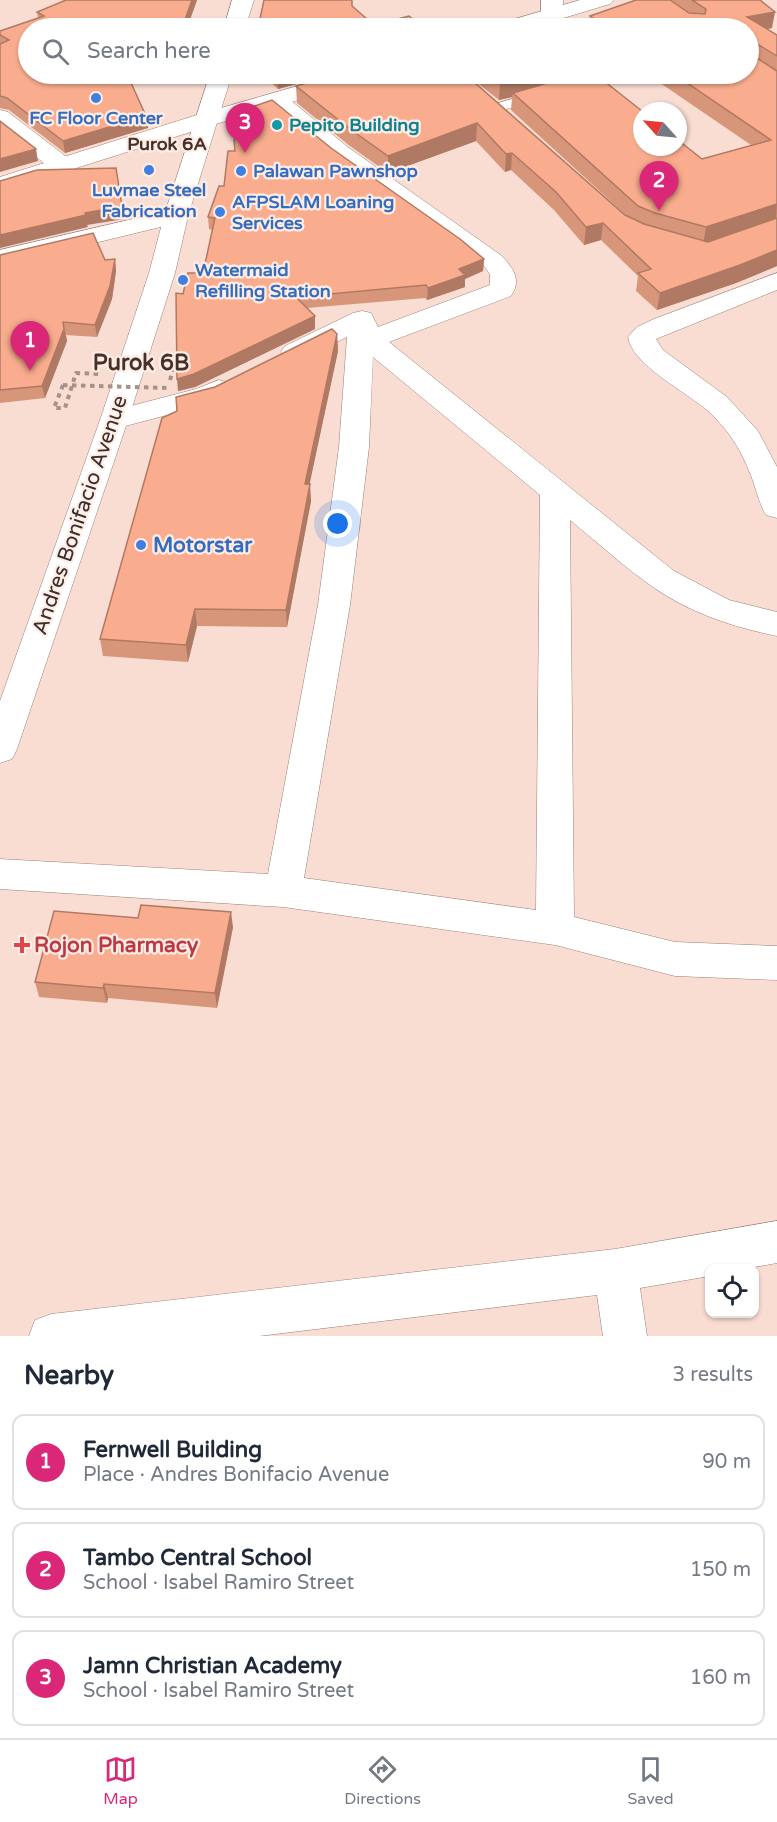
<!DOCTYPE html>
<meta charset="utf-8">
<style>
:root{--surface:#fff;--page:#f6f6f7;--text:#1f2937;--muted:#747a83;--line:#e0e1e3;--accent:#db2777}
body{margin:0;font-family:"Varela Round",sans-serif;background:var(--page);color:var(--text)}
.controls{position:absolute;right:18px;bottom:18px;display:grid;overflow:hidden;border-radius:12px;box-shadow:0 2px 4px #0004}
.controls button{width:54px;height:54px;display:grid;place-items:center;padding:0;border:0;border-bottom:2px solid var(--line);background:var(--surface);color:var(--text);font:30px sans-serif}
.compass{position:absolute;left:633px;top:102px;width:54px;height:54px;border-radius:50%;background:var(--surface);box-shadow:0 2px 4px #0004;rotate:297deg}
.you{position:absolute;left:338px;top:524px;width:21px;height:21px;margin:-15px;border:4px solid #fff;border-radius:50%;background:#1a73e8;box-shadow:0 0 0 9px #1a73e833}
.badge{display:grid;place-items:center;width:39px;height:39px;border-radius:50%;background:var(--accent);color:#fff;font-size:20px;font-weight:700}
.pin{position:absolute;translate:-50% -50px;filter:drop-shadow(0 2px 3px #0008)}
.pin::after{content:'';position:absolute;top:32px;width:21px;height:18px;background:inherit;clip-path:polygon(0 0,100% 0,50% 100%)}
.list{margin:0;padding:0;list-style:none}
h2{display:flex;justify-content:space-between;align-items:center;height:78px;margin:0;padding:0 24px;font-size:26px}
h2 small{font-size:20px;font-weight:400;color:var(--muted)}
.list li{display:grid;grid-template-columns:39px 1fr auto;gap:18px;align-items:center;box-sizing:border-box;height:96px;margin:0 12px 12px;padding:0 12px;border:2px solid var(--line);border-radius:12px}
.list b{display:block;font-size:22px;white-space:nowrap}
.list p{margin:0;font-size:20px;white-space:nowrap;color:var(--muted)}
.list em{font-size:20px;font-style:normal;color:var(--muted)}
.icon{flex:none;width:33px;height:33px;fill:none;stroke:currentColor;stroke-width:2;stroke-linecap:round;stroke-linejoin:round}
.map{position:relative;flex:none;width:777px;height:1336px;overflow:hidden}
.search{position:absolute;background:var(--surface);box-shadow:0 2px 4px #0004;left:18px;right:18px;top:18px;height:66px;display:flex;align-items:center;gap:15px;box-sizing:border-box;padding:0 21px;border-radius:33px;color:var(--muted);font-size:22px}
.sheet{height:402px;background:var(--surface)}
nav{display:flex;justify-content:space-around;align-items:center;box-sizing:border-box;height:84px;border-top:2px solid var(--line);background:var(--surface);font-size:16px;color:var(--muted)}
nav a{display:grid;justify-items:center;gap:3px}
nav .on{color:var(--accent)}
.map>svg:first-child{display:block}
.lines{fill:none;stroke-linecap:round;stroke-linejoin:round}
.service-casing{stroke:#998075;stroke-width:1}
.minor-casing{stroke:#998075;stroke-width:1}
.tertiary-casing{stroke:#998075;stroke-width:1}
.trunk-casing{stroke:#998075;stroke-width:1}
.path{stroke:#a7928a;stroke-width:4;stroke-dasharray:4.5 4.5;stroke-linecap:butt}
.service{fill:#fff;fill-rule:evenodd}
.minor{fill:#fff;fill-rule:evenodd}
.tertiary{fill:#fff;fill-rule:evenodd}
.trunk{fill:#fff;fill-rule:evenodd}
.path-bridge{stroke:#a7928a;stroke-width:4;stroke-dasharray:4.5 4.5;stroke-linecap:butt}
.wall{fill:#d7957a}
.shaded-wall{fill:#af7963}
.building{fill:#faad8e;stroke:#af7963;stroke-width:1.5}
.shop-dot{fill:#3f7fe0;stroke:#feede6;stroke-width:2}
.culture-dot{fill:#0f9aa8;stroke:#feede6;stroke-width:2}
.health-dot{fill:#e0444e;stroke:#feede6;stroke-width:2}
.labels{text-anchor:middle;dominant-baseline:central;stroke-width:4.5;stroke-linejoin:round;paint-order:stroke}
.far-shop-label{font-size:18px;font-weight:bold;fill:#366cbe;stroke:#feede6;text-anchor:start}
.far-culture-label{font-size:18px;font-weight:bold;fill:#0d838f;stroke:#feede6;text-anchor:start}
.far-neighbourhood-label{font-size:18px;font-weight:bold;fill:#463027;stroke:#feede6}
.street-label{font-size:21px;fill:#392e2a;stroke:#feede6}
.shop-label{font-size:21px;font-weight:bold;fill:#366cbe;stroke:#feede6;text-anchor:start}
.health-label{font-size:21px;font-weight:bold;fill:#be3a42;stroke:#feede6;text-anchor:start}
.neighbourhood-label{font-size:22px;font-weight:bold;fill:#463027;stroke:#feede6}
</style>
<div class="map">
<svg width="777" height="1336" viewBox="0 0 777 1336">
<rect width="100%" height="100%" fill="#faddd2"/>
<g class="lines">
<g class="service-casing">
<g id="service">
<polygon points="595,74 615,74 613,77 574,88 567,84 569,81"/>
<polygon points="538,91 545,95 543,98 497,112 490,108 492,105"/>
</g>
</g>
<g class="minor-casing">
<g id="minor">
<polygon points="541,0 563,0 563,16 560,21 552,22 544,21 541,16"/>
<path d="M 276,93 L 284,95 L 349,148 L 502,256 C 513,268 522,280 511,296 L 389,342 L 674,571 L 729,600 L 777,612 L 777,636 C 733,627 690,613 653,587 C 624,567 597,542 570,520 L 574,917 L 675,942 L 777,946 L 777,980 L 675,976 L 555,945 L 283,907 L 0,889 L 0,859 L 268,874 L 318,605 L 339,447 L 347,337 L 305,358 L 295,361 L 285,358 L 281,352 L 285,346 L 353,313 L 362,311 L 371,313 L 378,327 L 490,285 L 490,274 L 484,266 L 333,158 L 268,105 L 265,100 L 268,95 ZM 373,357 L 540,495 L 536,910 L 304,878 L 350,605 L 369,447 Z"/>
<polygon points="0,110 8,112 73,162 76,167 73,172 64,174 55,172 0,128"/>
<polygon points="176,209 185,211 188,216 185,221 0,266 0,250"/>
<path d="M 777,273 L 777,290 L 656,339 L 663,350 L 727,397 L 758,431 L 777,467 L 777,518 L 766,515 C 760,505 757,493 753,481 C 743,453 730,431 708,411 C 688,393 632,365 628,337 L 637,327 L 654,319 Z"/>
<polygon points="219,380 229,383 233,389 229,395 216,402 114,429 104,427 100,420 104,413 196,389"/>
<polygon points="777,1221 777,1263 749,1268 710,1268 710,1276 640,1288 647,1336 603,1336 597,1295 259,1336 29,1336 35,1320 51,1314 615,1249"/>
</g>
</g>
<g class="tertiary-casing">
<g id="tertiary">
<polygon points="580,0 614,0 610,4 530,28 498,28 501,23"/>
<polygon points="339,74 373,74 370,79 216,124 0,192 0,177 200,114"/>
</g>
</g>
<g class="trunk-casing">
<g id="trunk">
<polygon points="232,0 254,0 245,28 224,28"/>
<polygon points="210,74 232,74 188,216 175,273 128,420 17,749 12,759 0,763 0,701 100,420 149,273 164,216"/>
</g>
</g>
<g class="path">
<polyline points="161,369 173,370 170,380"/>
<polyline points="63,385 54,408 65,408 76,373 100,374"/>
</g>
<use href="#service" class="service"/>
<use href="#minor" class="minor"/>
<use href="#tertiary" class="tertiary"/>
<use href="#trunk" class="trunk"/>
<polyline class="path-bridge" points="63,385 169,388"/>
</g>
<g class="wall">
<polygon points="66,0 197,0 187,28 28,28 146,116 148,128 65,153 9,110 0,108 0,31 38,18 37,12"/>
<polygon points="671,0 760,0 772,28 768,29 777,35 777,266 736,283 657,310 636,291 638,276 601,240 584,245 554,210 511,170 505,172 476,141 388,173 350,146 297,103 296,86 465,74 625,215 628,217 511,110 512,97 499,100 466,74 595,74 702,159 751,145 647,74 748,74 748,28 589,28 590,16"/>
<polygon points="261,74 333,74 278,89"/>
<polygon points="331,148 484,259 483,271 465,279 465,287 427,300 425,298 307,308 315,316 315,329 195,387 178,391 183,294 203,273 213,230 209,229 208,217 224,186"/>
<polygon points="0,255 105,260 115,259 116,271 112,299 97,337 66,335 67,341 45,398 0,403"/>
<polygon points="337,334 338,351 309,484 311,501 287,627 197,626 188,662 103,656 100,639 215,387"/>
<polygon points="233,927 217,1008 108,998 107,1003 39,997 35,982"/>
</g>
<g class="shaded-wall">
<polygon points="192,0 197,0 187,28 182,28"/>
<polygon points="775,12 772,28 748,33 747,17"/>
<polygon points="752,41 749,58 749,43"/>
<polygon points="277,74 333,74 278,89"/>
<polygon points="534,74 577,74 513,93 512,97 499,100 500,83"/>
<polygon points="146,116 148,128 65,153 63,141"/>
<polygon points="477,123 476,141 388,173 388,156"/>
<polygon points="36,149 38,161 0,172 0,159"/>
<polygon points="512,153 511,170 505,172 506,154"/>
<polygon points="777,204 776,221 703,245 706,227"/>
<polygon points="122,206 124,219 87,225 88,227 0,248 0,235 85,213"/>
<polygon points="603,223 601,240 584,245 586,227"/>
<polygon points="777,250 777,266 736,283 657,310 660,293"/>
<polygon points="115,259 116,271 112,299 97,337 95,325"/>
<polygon points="484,259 483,271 465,279 465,287 427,300 428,288 459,269"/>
<polygon points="315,316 315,329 195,387 178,391 177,379"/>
<polygon points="63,322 67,341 45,398 42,386"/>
<polygon points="337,334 338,351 306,501 305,484"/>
<polygon points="310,484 311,501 287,627 286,610"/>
<polygon points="195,609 197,626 188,662 186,645"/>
<polygon points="231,912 233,927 217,1008 215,993"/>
<polygon points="104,984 108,998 107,1003 103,988"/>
</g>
<g class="building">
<polygon points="66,0 192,0 182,28 28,28 28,74 127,74 146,116 63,141 7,98 0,96 0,44 9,40 0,35 0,31 44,16 37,12"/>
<polygon points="264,0 352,0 352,6 374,25 409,16 424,28 258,28"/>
<polygon points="636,0 670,0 689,13 705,14 706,9 692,0 760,0 775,12 747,17 777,35 777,56 752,41 749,43 749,53 777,71 777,204 706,227 655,213 638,206 513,93 578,74 595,74 642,111 642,147 678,147 678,140 702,159 771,140 674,74 748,74 748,28 608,28 590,16"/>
<polygon points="532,23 538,28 515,28"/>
<polygon points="338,74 465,74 625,215 644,224 708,242 777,218 777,250 740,265 660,293 638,273 651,269 603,223 586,227 556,192 512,153 506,154 477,123 388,156 350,129 296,86"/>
<polygon points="488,74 534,74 500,83"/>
<polygon points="272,100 331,148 460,239 484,259 459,269 465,275 428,288 426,285 296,297 315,316 194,374 177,379 176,293 183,294 188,273 203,273 215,218 208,217 219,186 224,186 228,151 235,151 234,140 252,107"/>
<polygon points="0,121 36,149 0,159"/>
<polygon points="116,168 122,206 85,213 86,215 0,235 0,181 37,170"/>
<polygon points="93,233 105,260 115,259 110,286 95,325 63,322 64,329 42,386 0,390 0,255"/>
<polygon points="332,329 337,334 305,484 310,484 286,610 195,609 186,645 100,639 162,418 177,411 176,397 215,387"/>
<polygon points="141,905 231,912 215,993 104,984 103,988 35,982 54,911 138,918"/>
</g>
<g class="shop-dot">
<circle cx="96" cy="98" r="6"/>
<circle cx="149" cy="170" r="6"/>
<circle cx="241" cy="171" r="6"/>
<circle cx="220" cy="212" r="6"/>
<circle cx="183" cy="280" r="6"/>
<circle cx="141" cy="545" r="6"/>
</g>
<circle class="culture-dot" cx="277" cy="125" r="6"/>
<path class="health-dot" d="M19 936h6v6h6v6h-6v6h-6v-6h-6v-6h6z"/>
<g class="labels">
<g class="far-shop-label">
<text x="96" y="118" text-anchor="middle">FC Floor Center</text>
<text x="253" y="171">Palawan Pawnshop</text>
<text x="149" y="190" text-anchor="middle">Luvmae Steel<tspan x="149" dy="21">Fabrication</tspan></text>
<text x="232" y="202">AFPSLAM Loaning<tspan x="232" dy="21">Services</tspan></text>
<text x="195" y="270">Watermaid<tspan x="195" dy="21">Refilling Station</tspan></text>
</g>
<g class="far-culture-label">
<text x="289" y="125">Pepito Building</text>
</g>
<g class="far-neighbourhood-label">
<text x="167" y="144">Purok 6A</text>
</g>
<g class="street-label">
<text transform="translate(80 515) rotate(-71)">Andres Bonifacio Avenue</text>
</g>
<g class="shop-label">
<text x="153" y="545">Motorstar</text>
</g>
<g class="health-label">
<text x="34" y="945">Rojon Pharmacy</text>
</g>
<g class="neighbourhood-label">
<text x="141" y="363">Purok 6B</text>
</g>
</g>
</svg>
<div class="controls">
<button><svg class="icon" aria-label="locate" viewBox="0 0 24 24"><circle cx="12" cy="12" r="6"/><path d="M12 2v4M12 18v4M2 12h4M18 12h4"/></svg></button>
</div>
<svg class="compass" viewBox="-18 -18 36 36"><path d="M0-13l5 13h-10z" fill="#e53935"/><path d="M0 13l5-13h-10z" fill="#747a83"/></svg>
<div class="you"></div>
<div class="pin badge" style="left:30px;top:371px">1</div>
<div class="pin badge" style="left:659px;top:211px">2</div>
<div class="pin badge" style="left:245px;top:153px">3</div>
<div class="search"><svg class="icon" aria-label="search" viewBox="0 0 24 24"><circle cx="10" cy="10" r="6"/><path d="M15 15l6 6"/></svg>Search here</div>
</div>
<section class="sheet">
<h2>Nearby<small>3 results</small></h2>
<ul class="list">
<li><span class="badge">1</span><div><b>Fernwell Building</b><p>Place · Andres Bonifacio Avenue</p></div><em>90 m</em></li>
<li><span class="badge">2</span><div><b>Tambo Central School</b><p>School · Isabel Ramiro Street</p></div><em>150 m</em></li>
<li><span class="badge">3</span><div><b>Jamn Christian Academy</b><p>School · Isabel Ramiro Street</p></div><em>160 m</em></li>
</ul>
</section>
<nav>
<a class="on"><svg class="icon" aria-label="map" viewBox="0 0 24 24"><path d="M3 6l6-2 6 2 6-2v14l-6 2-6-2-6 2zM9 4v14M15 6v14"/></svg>Map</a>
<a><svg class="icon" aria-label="directions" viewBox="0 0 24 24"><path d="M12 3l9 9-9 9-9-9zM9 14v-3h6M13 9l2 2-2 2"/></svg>Directions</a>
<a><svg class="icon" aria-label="saved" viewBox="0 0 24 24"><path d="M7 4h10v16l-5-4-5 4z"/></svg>Saved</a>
</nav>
